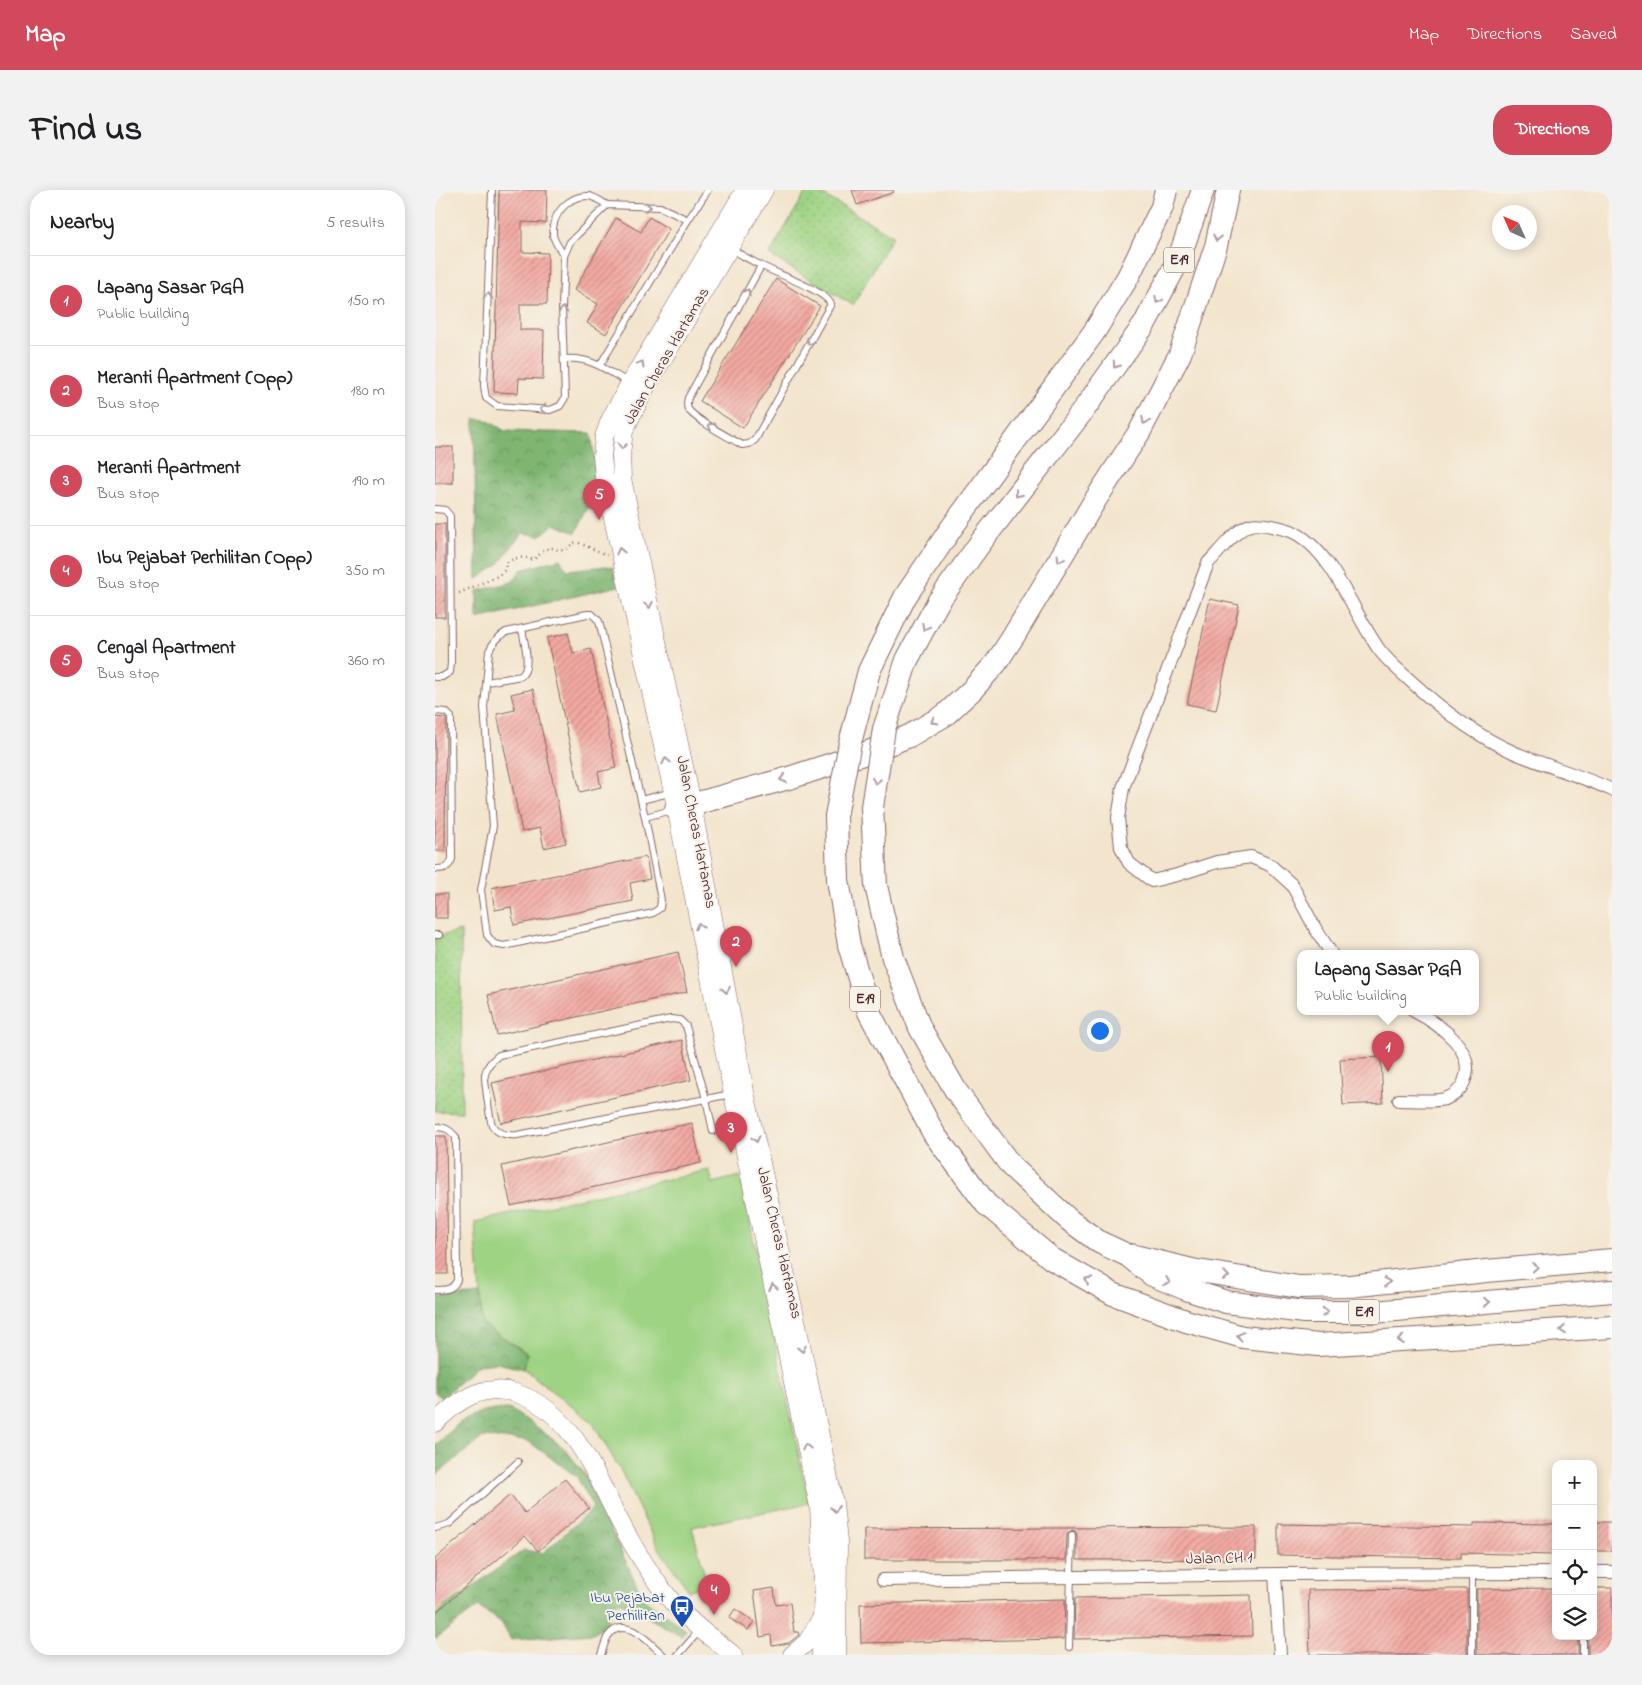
<!DOCTYPE html>
<meta charset="utf-8">
<style>
:root{--surface:#fff;--page:#f2f2f2;--text:#202124;--muted:#757577;--line:#e0e0e0;--accent:#d1495b}
body{margin:0;font-family:"Indie Flower",sans-serif;background:var(--page);color:var(--text)}
.controls{position:absolute;right:15px;bottom:15px;display:grid;overflow:hidden;border-radius:10px;box-shadow:0 2px 12px #0003}
.controls button{width:45px;height:45px;display:grid;place-items:center;padding:0;border:0;border-bottom:1px solid var(--line);background:var(--surface);color:var(--text);font:25px sans-serif}
.compass{position:absolute;left:1057px;top:15px;width:45px;height:45px;border-radius:50%;background:var(--surface);box-shadow:0 2px 12px #0003;rotate:315deg}
.you{position:absolute;left:664px;top:840px;width:18px;height:18px;margin:-12px;border:4px solid #fff;border-radius:50%;background:#1a73e8;box-shadow:0 0 0 8px #1a73e833}
.badge{display:grid;place-items:center;width:32px;height:32px;border-radius:50%;background:var(--accent);color:#fff;font-size:16px;font-weight:700}
.pin{position:absolute;translate:-50% -41px;filter:drop-shadow(0 1px 2px #0008)}
.pin::after{content:'';position:absolute;top:26px;width:18px;height:15px;background:inherit;clip-path:polygon(0 0,100% 0,50% 100%)}
.popup{position:absolute;left:862px;top:760px;width:182px;height:65px;box-sizing:border-box;display:grid;place-content:center;border-radius:10px;background:var(--surface);filter:drop-shadow(0 1px 4px #0005);font-size:16px;white-space:nowrap;color:var(--muted)}
.popup b{font-size:19px;color:var(--text)}
.popup::after{content:'';position:absolute;left:50%;top:100%;margin-left:-10px;border:10px solid transparent;border-top-color:var(--surface)}
.list{margin:0;padding:0;list-style:none}
h2{display:flex;justify-content:space-between;align-items:center;height:65px;margin:0;padding:0 20px;font-size:21px}
h2 small{font-size:16px;font-weight:400;color:var(--muted)}
.list li{display:grid;grid-template-columns:32px 1fr auto;gap:15px;align-items:center;box-sizing:border-box;height:90px;padding:0 20px;border-top:1px solid var(--line)}
.list b{display:block;font-size:19px;white-space:nowrap}
.list p{margin:0;font-size:16px;white-space:nowrap;color:var(--muted)}
.list em{font-size:16px;font-style:normal;color:var(--muted)}
.icon{flex:none;width:28px;height:28px;fill:none;stroke:currentColor;stroke-width:2;stroke-linecap:round;stroke-linejoin:round}
.map{position:relative;flex:none;width:1177px;height:1465px;overflow:hidden;border-radius:20px}
header{display:flex;align-items:center;gap:30px;box-sizing:border-box;height:70px;padding:0 25px;background:var(--accent);color:#fff}
header strong{font-size:24px}
nav{display:flex;gap:28px;margin-inline-start:auto;font-size:18px}
.intro{display:flex;align-items:center;justify-content:space-between;box-sizing:border-box;height:120px;padding:0 30px}
h1{margin:0;font-size:35px}
.button{padding:12px 22px;border-radius:20px;background:var(--accent);color:#fff;font-size:18px;font-weight:700}
main{display:flex;gap:30px;padding:0 30px}
aside{flex:1;background:var(--surface);border-radius:20px;box-shadow:0 2px 12px #0003}
.map>svg:first-child{display:block}
.grass{fill:#9ed383;stroke:#747957}
.forest{fill:url(#forest-crowns);stroke:#646a4e}
.park{fill:url(#park-dots);stroke:#747957}
.building{fill:url(#building-hatch)}
.lines{fill:none;stroke-linecap:round;stroke-linejoin:round}
.lane-casing{stroke:#856464;stroke-width:8}
.street-casing{stroke:#856464;stroke-width:14}
.secondary-casing{stroke:#856464;stroke-width:19}
.highway-casing{stroke:#856464;stroke-width:24}
.path{stroke:#856464;stroke-width:2.5;stroke-dasharray:1 4;stroke-linecap:butt}
.lane{stroke:#fff;stroke-width:6}
.street{stroke:#fff;stroke-width:12}
.secondary{stroke:#fff;stroke-width:18}
.highway{stroke:#fff;stroke-width:22}
.highway-bridge-casing{stroke:#856464;stroke-width:24;stroke-linecap:butt}
.highway-bridge{stroke:#fff;stroke-width:22}
.oneway{stroke:#ae9aa0}
.labels{text-anchor:middle;dominant-baseline:central;stroke-width:4;stroke-linejoin:round;paint-order:stroke}
.shield{fill:#f7f3e8;stroke:#7e5f64;stroke-width:1}
.shield-label{font-size:15px;font-weight:bold;fill:#4a1f2b}
.street-label{font-size:16px;fill:#4a1f2b;stroke:#f7f3e8}
.transit-label{font-size:16px;fill:#164399;stroke:#f7f3e8;text-anchor:end}
</style>
<header>
<strong>Map</strong>
<nav><a>Map</a><a>Directions</a><a>Saved</a></nav>
</header>
<div class="intro"><h1>Find us</h1><a class="button">Directions</a></div>
<main>
<aside>
<h2>Nearby<small>5 results</small></h2>
<ul class="list">
<li><span class="badge">1</span><div><b>Lapang Sasar PGA</b><p>Public building</p></div><em>150 m</em></li>
<li><span class="badge">2</span><div><b>Meranti Apartment (Opp)</b><p>Bus stop</p></div><em>180 m</em></li>
<li><span class="badge">3</span><div><b>Meranti Apartment</b><p>Bus stop</p></div><em>190 m</em></li>
<li><span class="badge">4</span><div><b>Ibu Pejabat Perhilitan (Opp)</b><p>Bus stop</p></div><em>350 m</em></li>
<li><span class="badge">5</span><div><b>Cengal Apartment</b><p>Bus stop</p></div><em>360 m</em></li>
</ul>
</aside>
<div class="map">
<svg width="1177" height="1465" viewBox="0 0 1177 1465">
<defs>
<pattern id="forest-crowns" width="20" height="18" patternUnits="userSpaceOnUse" patternTransform="scale(1.25)"><rect width="20" height="18" fill="#7eb571"/><path d="M2 6a3 3 0 1 1 6 0M12 15a3 3 0 1 1 6 0" fill="none" stroke="#69935d"/></pattern>
<pattern id="park-dots" width="8" height="8" patternUnits="userSpaceOnUse" patternTransform="scale(1.25)"><rect width="8" height="8" fill="#9ed383"/><path d="M2 2h.1M6 6h.1" fill="none" stroke="#8ab571" stroke-width="1.8" stroke-linecap="round"/></pattern>
<pattern id="building-hatch" width="6" height="6" patternUnits="userSpaceOnUse" patternTransform="scale(1.25)"><rect width="6" height="6" fill="#f3aaa3"/><path d="M-1 1l2-2M0 6l6-6M5 7l2-2" fill="none" stroke="#c78a85"/></pattern>
</defs>
<rect width="100%" height="100%" fill="#f7f3e8"/>
<filter id="ink" filterUnits="userSpaceOnUse"><feTurbulence type="fractalNoise" baseFrequency=".02" numOctaves="2"/><feDisplacementMap in="SourceGraphic" scale="10" xChannelSelector="R" yChannelSelector="G"/><feConvolveMatrix kernelMatrix="1 2 1 2 8 2 1 2 1" color-interpolation-filters="sRGB"/></filter>
<filter id="wash" filterUnits="userSpaceOnUse"><feTurbulence type="fractalNoise" baseFrequency=".0096" numOctaves="4" result="noise"/><feDisplacementMap in="SourceGraphic" scale="20" xChannelSelector="R" yChannelSelector="G"/><feGaussianBlur stdDeviation="1.12" result="paint"/><feColorMatrix in="noise" values="0 0 0 0 0 0 0 0 0 0 0 0 0 0 0 0 0 1.4 0 .05"/><feComposite in="paint" operator="in"/></filter>
<g filter="url(#wash)">
<rect width="100%" height="100%" fill="#f3e5cd"/>
<polygon class="grass" points="274,980 278,993 305,986 374,1313 257,1337 272,1393 254,1401 222,1356 187,1283 157,1232 89,1179 92,1163 47,1134 40,1032"/>
<g class="forest">
<polygon points="39,229 52,230 70,241 156,243 165,307 153,319 141,343 119,334 105,346 87,343 63,375 42,389"/>
<polygon points="125,369 132,380 171,376 177,377 184,396 42,429 42,401 77,392 86,380"/>
<polygon points="45,1104 47,1134 92,1163 89,1179 62,1173 43,1175 7,1208 0,1202 0,1108"/>
<polygon points="74,1219 98,1234 130,1259 149,1283 208,1408 251,1440 247,1447 187,1412 176,1412 172,1435 158,1444 76,1450 66,1432 43,1417 0,1449 0,1425 10,1416 89,1360 108,1363 158,1318 142,1287 93,1251 48,1247 0,1286 0,1256 24,1233 49,1221"/>
</g>
<g class="park">
<polygon points="372,0 380,0 458,46 418,115 334,65"/>
<polygon points="26,741 27,922 0,921 0,747"/>
</g>
<g id="blocks">
<g class="building">
<polygon points="64,0 112,0 111,33 87,32 87,62 113,63 112,114 85,114 85,140 109,140 108,189 84,188 83,203 59,202"/>
<polygon points="417,0 458,0 459,2 422,15"/>
<polygon points="214,27 234,39 171,144 152,133 163,114 139,100 181,28 206,42"/>
<polygon points="341,89 385,116 308,238 265,211"/>
<rect x="0" y="257" width="18" height="36"/>
<rect x="0" y="334" width="10" height="93"/>
<polygon points="775,409 804,415 781,520 752,514"/>
<polygon points="133,443 138,463 156,459 181,578 163,582 166,597 145,602 112,448"/>
<polygon points="98,499 131,653 109,658 105,638 87,642 62,524 80,520 76,504"/>
<polygon points="0,527 9,528 11,529 10,661 0,661"/>
<polygon points="211,667 215,689 195,693 198,711 79,735 76,717 60,720 56,698"/>
<rect x="0" y="704" width="12" height="24"/>
<polygon points="243,762 252,802 62,845 53,805"/>
<polygon points="247,850 256,890 66,933 57,893"/>
<polygon points="946,867 948,913 908,915 905,869"/>
<polygon points="257,933 266,973 76,1016 67,976"/>
<polygon points="0,946 11,946 13,1084 0,1084"/>
<polygon points="130,1289 154,1318 103,1361 90,1346 0,1423 0,1369 75,1305 90,1323"/>
<rect x="1158" y="1332" width="19" height="29"/>
<polygon points="1039,1333 1121,1334 1121,1365 1026,1363 1026,1368 843,1365 843,1334 1039,1337"/>
<polygon points="821,1337 821,1369 642,1370 642,1345 640,1341 637,1340 632,1344 631,1370 429,1370 429,1339"/>
<polygon points="339,1398 341,1415 355,1413 359,1442 363,1442 364,1445 354,1453 337,1456 336,1445 325,1447 319,1401"/>
<polygon points="1121,1398 1121,1446 1143,1446 1143,1465 1042,1465 1042,1399"/>
<polygon points="1158,1398 1177,1398 1177,1465 1153,1465 1153,1446 1158,1446"/>
<polygon points="1028,1399 1032,1399 1032,1465 875,1465 873,1400"/>
<polygon points="816,1405 817,1446 639,1449 640,1408"/>
<polygon points="630,1409 629,1449 426,1453 425,1414"/>
<polygon points="300,1419 319,1432 313,1440 294,1428"/>
</g>
</g>
</g>
<g filter="url(#ink)">
<use href="#blocks" fill-opacity="0" stroke="#856464" stroke-width="1"/>
<g class="lines">
<g class="lane-casing">
<g id="lane">
<polyline points="57,0 49,196 51,208 62,216 115,220 125,216 130,208 127,117 129,66 135,52 172,15 225,17 253,30 165,175"/>
<polyline points="253,30 273,0"/>
<path d="M 296,59 C 306,65 317,71 327,76 C 342,84 389,100 396,114 L 320,250 L 314,254 L 307,255 C 294,247 260,230 253,219 C 251,215 252,212 253,208 L 326,76"/>
<path d="M 129,66 C 126,60 119,52 118,45 C 116,25 133,5 154,6 C 160,7 167,12 172,15"/>
<path d="M 130,169 C 155,166 173,181 194,193"/>
<polyline points="0,319 10,320 15,326 16,473 15,482 7,487 0,487"/>
<path d="M 152,424 L 157,424 L 164,431 L 210,627 L 226,710 L 225,718 L 218,723 L 69,756 L 59,754 L 52,745 L 46,700 L 58,636 L 49,517 L 54,461 C 58,452 63,447 71,442 Z"/>
<path d="M 52,492 L 86,486 C 97,478 89,451 87,439"/>
<path d="M 0,521 L 11,522 L 16,527 L 17,669 C 14,678 9,679 0,679"/>
<polyline points="206,610 238,602"/>
<polyline points="210,627 237,620"/>
<polyline points="0,745 4,745"/>
<path d="M 0,937 C 10,937 14,939 21,947 L 22,1090 C 18,1100 10,1100 0,1100"/>
<path d="M 278,941 L 271,909 L 251,836 L 245,830 L 236,829 L 64,865 C 57,870 52,875 50,884 C 49,887 55,931 57,935 C 62,944 73,946 82,945 L 271,909 L 296,904"/>
<polyline points="0,1338 14,1334 83,1272"/>
<polyline points="1037,1383 1037,1465"/>
<polyline points="1148,1446 1148,1465"/>
<polyline points="634,1457 637,1345"/>
<path d="M 166,1465 C 168,1459 170,1451 173,1446 C 190,1424 215,1453 228,1465"/>
<polyline points="243,1465 265,1440"/>
</g>
</g>
<g class="street-casing">
<g id="street">
<path d="M 896,763 L 880,738 L 857,695 L 835,675 L 816,667 L 782,672 L 742,685 L 717,691 L 694,673 L 686,657 L 683,628 L 688,598 L 773,373 C 783,363 801,339 815,335 C 824,332 847,338 856,341 C 896,358 919,424 943,458 C 952,471 967,483 978,493 C 1007,520 1042,546 1078,562 C 1110,576 1145,585 1177,600"/>
<path d="M 964,910 C 975,910 1000,912 1010,909 C 1019,906 1025,901 1029,892 C 1043,860 1004,834 979,821"/>
<polyline points="1158,1382 1177,1382"/>
<polyline points="840,1384 845,1465"/>
<polyline points="448,1390 840,1384 1121,1383"/>
</g>
</g>
<g class="secondary-casing">
<g id="secondary">
<polyline points="310,0 195,193 175,230 169,247 167,266 169,287 238,602 298,904 384,1317 388,1391 386,1465"/>
<polyline points="329,0 209,200 189,241 186,264 187,289 257,614 310,902 362,1135 399,1313 403,1352 402,1465"/>
<path d="M 0,1233 C 23,1210 46,1193 80,1203 C 137,1220 159,1282 184,1330 C 193,1347 203,1364 213,1379 C 227,1402 245,1422 265,1439 C 276,1448 287,1455 298,1465"/>
<polyline points="357,1465 372,1452 386,1429"/>
</g>
</g>
<g class="highway-casing">
<g id="highway">
<polyline points="709,135 743,71 768,0"/>
<polyline points="241,619 354,588 431,563 474,546 510,525 537,500 561,473 578,447 659,312 705,241 745,164 781,56 793,0"/>
<polyline points="692,1065 717,1085 751,1099 791,1112 869,1122 939,1122 1177,1101"/>
<polyline points="695,1065 757,1080 864,1097 915,1096 1051,1081 1177,1070"/>
</g>
</g>
<path class="path" d="M 24,403 L 63,386 L 70,380 L 71,373 C 80,367 88,366 98,370 C 104,366 109,358 116,358 C 120,358 123,361 128,360 C 134,359 136,353 142,352 L 172,365"/>
<use href="#lane" class="lane"/>
<use href="#street" class="street"/>
<use href="#secondary" class="secondary"/>
<use href="#highway" class="highway"/>
<g class="highway-bridge-casing">
<g id="highway-bridge">
<polyline points="731,0 727,17 693,87 659,142 515,340 470,407 434,481 415,553 401,626 403,690 414,755 434,822 499,944 551,1014 617,1069 678,1104 751,1131 808,1147 883,1155 1177,1137"/>
<polyline points="692,1065 664,1052 634,1030 576,976 521,901 485,838 458,768 441,696 437,617 449,539 472,470 503,412 546,352 647,222 709,135"/>
</g>
</g>
<use href="#highway-bridge" class="highway-bridge"/>
</g>
<defs><path id="oneway-chevron" d="M-2-3.5L2.5 0L-2 3.5" fill="none" stroke-width="1.6" stroke-linecap="round" stroke-linejoin="round" transform="scale(1.25)"/></defs>
<g class="oneway">
<use href="#oneway-chevron" transform="translate(213 17) rotate(4)"/>
<use href="#oneway-chevron" transform="translate(782 48) rotate(103)"/>
<use href="#oneway-chevron" transform="translate(312 102) rotate(-61)"/>
<use href="#oneway-chevron" transform="translate(53 106) rotate(-88)"/>
<use href="#oneway-chevron" transform="translate(723 110) rotate(118)"/>
<use href="#oneway-chevron" transform="translate(128 120) rotate(-91)"/>
<use href="#oneway-chevron" transform="translate(375 152) rotate(119)"/>
<use href="#oneway-chevron" transform="translate(206 174) rotate(-59)"/>
<use href="#oneway-chevron" transform="translate(681 175) rotate(125)"/>
<use href="#oneway-chevron" transform="translate(108 219) rotate(-179)"/>
<use href="#oneway-chevron" transform="translate(710 231) rotate(117)"/>
<use href="#oneway-chevron" transform="translate(276 236) rotate(-149)"/>
<use href="#oneway-chevron" transform="translate(187 256) rotate(97)"/>
<use href="#oneway-chevron" transform="translate(583 304) rotate(128)"/>
<use href="#oneway-chevron" transform="translate(185 361) rotate(-102)"/>
<use href="#oneway-chevron" transform="translate(625 369) rotate(121)"/>
<use href="#oneway-chevron" transform="translate(214 415) rotate(78)"/>
<use href="#oneway-chevron" transform="translate(490 437) rotate(117)"/>
<use href="#oneway-chevron" transform="translate(499 531) rotate(149)"/>
<use href="#oneway-chevron" transform="translate(231 571) rotate(-103)"/>
<use href="#oneway-chevron" transform="translate(348 589) rotate(164)"/>
<use href="#oneway-chevron" transform="translate(441 591) rotate(99)"/>
<use href="#oneway-chevron" transform="translate(264 736) rotate(-101)"/>
<use href="#oneway-chevron" transform="translate(291 800) rotate(80)"/>
<use href="#oneway-chevron" transform="translate(321 949) rotate(77)"/>
<use href="#oneway-chevron" transform="translate(1100 1077) rotate(-5)"/>
<use href="#oneway-chevron" transform="translate(791 1086) rotate(10)"/>
<use href="#oneway-chevron" transform="translate(653 1090) rotate(-150)"/>
<use href="#oneway-chevron" transform="translate(732 1092) rotate(22)"/>
<use href="#oneway-chevron" transform="translate(952 1092) rotate(-6)"/>
<use href="#oneway-chevron" transform="translate(338 1097) rotate(-102)"/>
<use href="#oneway-chevron" transform="translate(1052 1112) rotate(-5)"/>
<use href="#oneway-chevron" transform="translate(890 1122)"/>
<use href="#oneway-chevron" transform="translate(1128 1140) rotate(176)"/>
<use href="#oneway-chevron" transform="translate(805 1146) rotate(-167)"/>
<use href="#oneway-chevron" transform="translate(966 1150) rotate(176)"/>
<use href="#oneway-chevron" transform="translate(367 1159) rotate(78)"/>
<use href="#oneway-chevron" transform="translate(371 1257) rotate(-102)"/>
<use href="#oneway-chevron" transform="translate(400 1319) rotate(80)"/>
</g>
</g>
<defs>
<g id="bus-pin" transform="scale(1.25)"><path d="M0 17L-7.5 6A9.5 9.5 0 1 1 7.5 6Z" fill="#1a4fb4" stroke="#f7f3e8"/><path d="M-5-6H5V4H4V6H2V4H-2V6H-4V4H-5ZM-3.5-4V0h7V-4ZM-3.5 1.2v1.5H-2V1.2ZM2 1.2v1.5H3.5V1.2Z" fill="#fff"/></g>
</defs>
<g fill-rule="evenodd">
<use href="#bus-pin" x="247" y="1417"/>
</g>
<g class="labels">
<g class="shield">
<rect x="729" y="57.5" width="30" height="25" rx="4"/>
<rect x="415" y="796.5" width="30" height="25" rx="4"/>
<rect x="914" y="1109.5" width="30" height="25" rx="4"/>
</g>
<g class="shield-label">
<text x="744" y="70">E19</text>
<text x="430" y="809">E19</text>
<text x="929" y="1122">E19</text>
</g>
<g class="street-label">
<text transform="translate(232 166) rotate(-60)">Jalan Cheras Hartamas</text>
<text transform="translate(261 642) rotate(79)">Jalan Cheras Hartamas</text>
<text transform="translate(344 1053) rotate(77)">Jalan Cheras Hartamas</text>
<text transform="translate(784 1369) rotate(-1)">Jalan CH 1</text>
</g>
<g class="transit-label">
<text x="230" y="1408">Ibu Pejabat<tspan x="230" dy="18">Perhilitan</tspan></text>
</g>
</g>
</svg>
<div class="controls">
<button>+</button>
<button>−</button>
<button><svg class="icon" aria-label="locate" viewBox="0 0 24 24"><circle cx="12" cy="12" r="6"/><path d="M12 2v4M12 18v4M2 12h4M18 12h4"/></svg></button>
<button><svg class="icon" aria-label="layers" viewBox="0 0 24 24"><path d="M12 4l9 5-9 5-9-5zM3 14l9 5 9-5"/></svg></button>
</div>
<svg class="compass" viewBox="-18 -18 36 36"><path d="M0-13l5 13h-10z" fill="#e53935"/><path d="M0 13l5-13h-10z" fill="#757577"/></svg>
<div class="you"></div>
<div class="pin badge" style="left:953px;top:882px">1</div>
<div class="popup"><b>Lapang Sasar PGA</b>Public building</div>
<div class="pin badge" style="left:301px;top:777px">2</div>
<div class="pin badge" style="left:296px;top:963px">3</div>
<div class="pin badge" style="left:279px;top:1425px">4</div>
<div class="pin badge" style="left:164px;top:330px">5</div>
</div>
</main>
